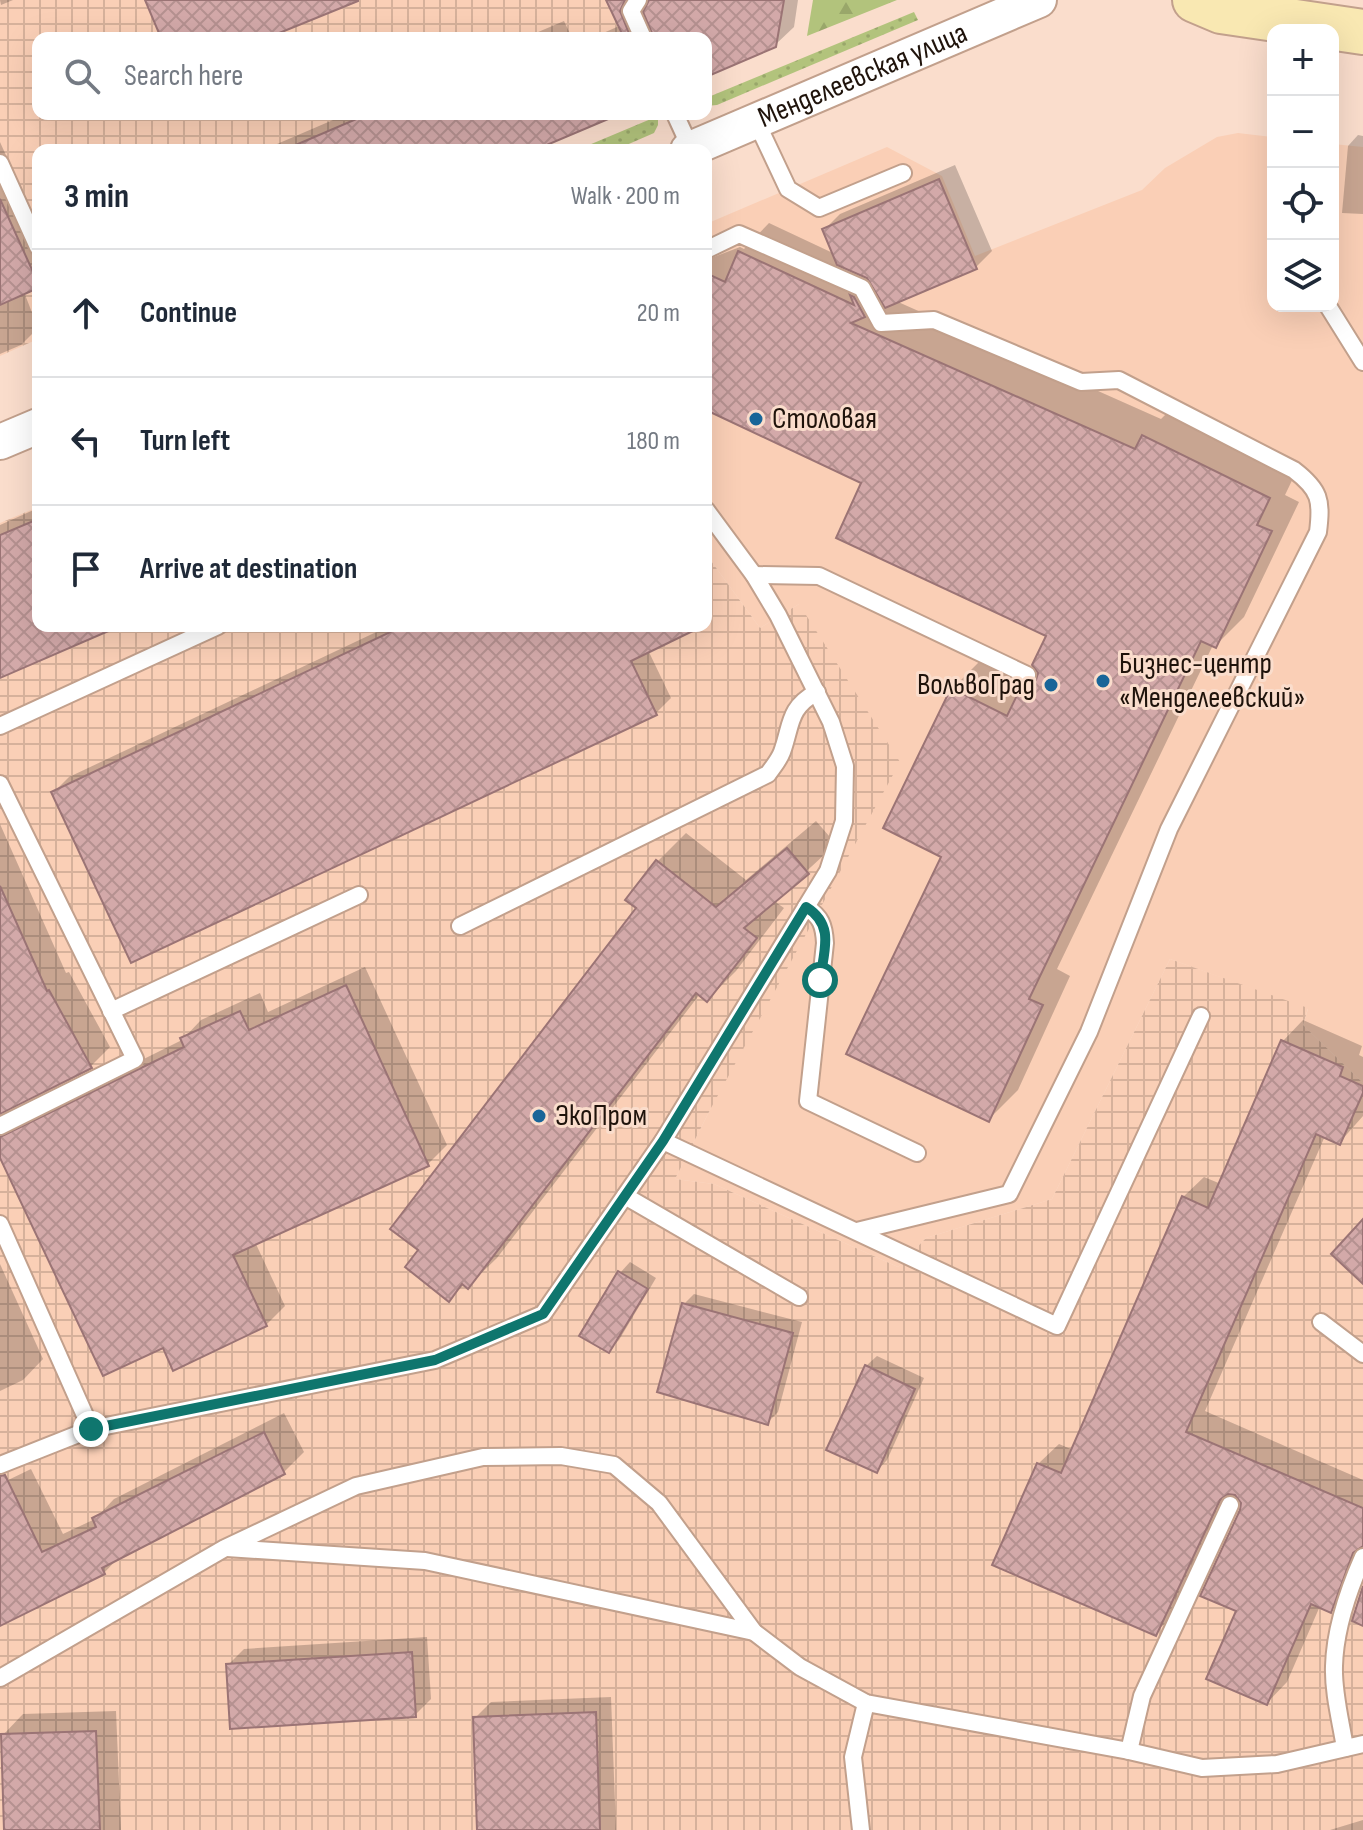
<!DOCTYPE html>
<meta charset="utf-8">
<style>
:root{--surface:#fff;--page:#f2f2f3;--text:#1f2937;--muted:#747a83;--line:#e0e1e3}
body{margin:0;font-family:"Sofia Sans Condensed",sans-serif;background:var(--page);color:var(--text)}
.controls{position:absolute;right:24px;top:24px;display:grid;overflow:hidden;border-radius:16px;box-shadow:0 8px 32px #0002}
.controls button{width:72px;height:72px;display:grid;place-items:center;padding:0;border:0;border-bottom:2px solid var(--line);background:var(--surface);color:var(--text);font:40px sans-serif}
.stop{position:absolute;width:24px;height:24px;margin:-18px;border:6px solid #0f766e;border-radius:50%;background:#fff}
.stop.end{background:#0f766e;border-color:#fff;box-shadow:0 2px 8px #0008}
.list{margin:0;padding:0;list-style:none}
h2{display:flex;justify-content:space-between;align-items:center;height:104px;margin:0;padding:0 32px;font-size:34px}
h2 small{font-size:26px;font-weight:400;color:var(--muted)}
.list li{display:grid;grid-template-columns:52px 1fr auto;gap:24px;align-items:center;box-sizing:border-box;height:128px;padding:0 32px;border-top:2px solid var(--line)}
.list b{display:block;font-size:30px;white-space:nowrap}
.list em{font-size:26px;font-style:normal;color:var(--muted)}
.icon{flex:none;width:44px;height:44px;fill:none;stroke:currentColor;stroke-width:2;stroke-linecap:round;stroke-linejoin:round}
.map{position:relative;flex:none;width:1363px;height:1830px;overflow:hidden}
.search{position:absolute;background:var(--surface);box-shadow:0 8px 32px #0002;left:32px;top:32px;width:680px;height:88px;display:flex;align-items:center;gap:20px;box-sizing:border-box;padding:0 28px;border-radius:16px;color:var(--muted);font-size:30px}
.panel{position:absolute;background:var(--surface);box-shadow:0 8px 32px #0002;left:32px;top:144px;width:680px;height:488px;border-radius:16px}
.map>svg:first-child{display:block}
.built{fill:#facfb6}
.industrial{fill:url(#industrial-grid)}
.green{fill:url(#green-dots)}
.forest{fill:url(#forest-firs)}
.shadow{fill:#0003}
.building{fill:url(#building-cross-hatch);stroke:#9b7475;stroke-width:2}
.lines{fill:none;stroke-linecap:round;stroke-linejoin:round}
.lane-casing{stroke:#c2a08c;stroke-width:20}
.street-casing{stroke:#c2a08c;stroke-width:38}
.secondary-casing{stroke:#c2a08c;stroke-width:48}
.lane{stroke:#fff;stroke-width:16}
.street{stroke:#fff;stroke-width:34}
.secondary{stroke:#f9e8b2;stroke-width:44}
.route{stroke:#0f766e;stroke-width:10}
.poi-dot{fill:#186598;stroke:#faddcc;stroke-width:3}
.labels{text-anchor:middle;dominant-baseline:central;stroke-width:6;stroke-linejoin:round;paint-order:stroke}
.street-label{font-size:30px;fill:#1f130b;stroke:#faddcc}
.poi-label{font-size:30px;fill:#1f130b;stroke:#faddcc;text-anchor:start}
</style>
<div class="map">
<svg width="1363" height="1830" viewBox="0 0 1363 1830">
<defs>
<pattern id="industrial-grid" width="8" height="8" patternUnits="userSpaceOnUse" patternTransform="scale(2)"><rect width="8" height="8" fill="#facfb6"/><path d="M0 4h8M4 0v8" fill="none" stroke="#d6b19b"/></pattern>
<pattern id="green-dots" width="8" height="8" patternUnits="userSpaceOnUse" patternTransform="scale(2)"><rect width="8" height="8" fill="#b2c37c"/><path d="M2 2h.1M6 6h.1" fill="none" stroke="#99a76a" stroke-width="1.8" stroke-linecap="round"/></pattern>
<pattern id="forest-firs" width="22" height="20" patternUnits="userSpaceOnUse" patternTransform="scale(2)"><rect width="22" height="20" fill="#b2c37c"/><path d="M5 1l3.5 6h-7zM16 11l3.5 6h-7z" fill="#99a76a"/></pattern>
<pattern id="building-cross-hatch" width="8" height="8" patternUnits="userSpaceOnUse" patternTransform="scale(2)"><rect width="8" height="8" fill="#d3a9a9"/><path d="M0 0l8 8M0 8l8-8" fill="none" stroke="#b59190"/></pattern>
</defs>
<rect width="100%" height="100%" fill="#faddcc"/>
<polygon class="built" points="1238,133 1273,137 1273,306 1333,306 1333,144 1363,147 1363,1083 1303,1025 1308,1009 1170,959 1052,1199 926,1238 898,1267 714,1184 675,1179 711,1108 799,604 760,628 706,554 706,224 887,147 942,176 975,256 1142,190 1165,168 1217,137"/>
<g class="industrial">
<polygon points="0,0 784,0 776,47 706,77 706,38 38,38 38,114 620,114 535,150 38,150 38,339 0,356"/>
<polygon points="38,507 38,626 706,626 706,554 760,628 799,604 900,762 711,1108 675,1179 714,1184 898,1267 926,1238 1052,1199 1170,959 1308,1008 1303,1025 1363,1083 1363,1830 0,1830 0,523"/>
</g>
<g class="green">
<polygon points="914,12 918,20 717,105 706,106 706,98"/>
<polygon points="658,116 658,125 654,133 615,150 577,150"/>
</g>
<polygon class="forest" points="813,0 897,0 807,36"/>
<g class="shadow">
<polygon points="0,0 13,0 1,5"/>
<polygon points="678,0 798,0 794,27 775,45 706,75 706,38 592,38"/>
<polygon points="564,21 572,38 524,38"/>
<polygon points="347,114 615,114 530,150 263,150"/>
<polygon points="1358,135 1363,136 1363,214 1342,213 1348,146"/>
<polygon points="0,142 38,226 38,286 24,292 38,328 21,345 0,354"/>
<polygon points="955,165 992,251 976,267 896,301 1161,419 1173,407 1298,468 1285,495 1299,502 1244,617 1215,646 1213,645 1057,969 1070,976 1018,1090 988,1120 944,856 952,689 981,660 1027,683 1039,671 1049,635 863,482 706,408 706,260 740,247 744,249 769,223 835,254 824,230 840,214"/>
<polygon points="38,508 38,626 115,626 0,676 0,525"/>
<polygon points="389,626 691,626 648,650 671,698 655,714 53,793 69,777"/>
<polygon points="816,821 836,844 774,901 784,908 736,971 707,1000 700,994 497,1258 468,1286 465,1284 449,1299 639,908 657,862 686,833 746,880"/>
<polygon points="0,824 66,973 69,972 110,1047 91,1066 0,1112"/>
<polygon points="365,967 447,1145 428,1164 255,1242 285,1306 266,1325 164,1345 0,1153 0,1145 25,1118 182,1040 201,1020 260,993 268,1012"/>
<polygon points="1303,1020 1362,1046 1359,1055 1363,1057 1363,1116 1340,1142 1325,1136 1205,1411 1363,1480 1363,1559 1351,1590 1331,1610 1320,1606 1287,1682 1267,1703 1238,1610 1243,1503 1236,1494 1233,1493 1176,1613 1155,1633 1038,1464 1059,1444 1073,1450 1183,1197 1204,1177 1221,1184 1283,1041"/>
<polygon points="630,1262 656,1278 619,1340 608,1351 620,1273"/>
<polygon points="0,1264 43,1359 23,1380 0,1391"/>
<polygon points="694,1294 802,1322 778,1412 768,1422 684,1304"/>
<polygon points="877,1356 924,1378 887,1460 877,1471 866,1366"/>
<polygon points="284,1413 304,1452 284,1472 121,1555 104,1573 0,1624 0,1484 31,1469 63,1534 95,1519 114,1499"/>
<polygon points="427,1637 431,1699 415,1715 228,1665 244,1649"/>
<polygon points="611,1697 616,1830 479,1830 475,1718 491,1702"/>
<polygon points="116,1711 121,1830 6,1830 3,1735 23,1714"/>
<polygon points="1363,1820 1363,1830 1330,1830"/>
</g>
<g class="building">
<polygon points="145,0 358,0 358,1 267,38 161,38"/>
<polygon points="606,0 625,0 620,11 631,38 624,38"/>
<polygon points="649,0 784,0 776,47 706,77 706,38 654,38 643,12"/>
<polygon points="368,114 620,114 535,150 284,150"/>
<polygon points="939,179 977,269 885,308 867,278 837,265 822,229"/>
<polygon points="0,199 38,283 38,288 0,305"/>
<polygon points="738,251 854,305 850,295 854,297 865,317 851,323 1135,449 1142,435 1270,498 1257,525 1272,531 1216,648 1201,641 1029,999 1043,1005 989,1122 846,1054 941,857 883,828 951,688 1007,716 1022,685 1029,686 1036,680 1038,673 1032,665 1046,636 836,538 861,483 706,410 706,273 725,282"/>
<polygon points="38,519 38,626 120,626 0,678 0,535"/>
<polygon points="403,626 703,626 631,661 657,715 131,963 51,792"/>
<polygon points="787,848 809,874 744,928 757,938 707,1002 696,993 468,1289 462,1284 449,1302 405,1267 418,1250 390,1229 636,908 625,900 656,860 716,907"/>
<polygon points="0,886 47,991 49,990 92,1068 0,1114"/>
<polygon points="346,985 429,1166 233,1255 267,1326 173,1371 163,1348 103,1376 0,1158 0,1137 184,1047 180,1038 240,1011 249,1030"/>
<polygon points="1281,1040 1343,1067 1340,1076 1363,1086 1363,1093 1340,1145 1316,1134 1186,1432 1363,1508 1363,1546 1353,1553 1331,1613 1311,1604 1267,1705 1206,1679 1236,1611 1200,1596 1240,1510 1241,1503 1235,1495 1228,1494 1220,1500 1156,1636 992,1565 1037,1463 1061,1473 1182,1196 1208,1208"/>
<polygon points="1363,1219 1363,1284 1331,1254"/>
<polygon points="618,1271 648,1289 609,1353 579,1336"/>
<polygon points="682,1303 793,1333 768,1425 657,1392"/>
<polygon points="865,1365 915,1389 877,1473 826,1450"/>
<polygon points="264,1432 285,1474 102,1568 105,1574 0,1626 0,1476 5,1475 42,1552 96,1527 92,1518"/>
<polygon points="1363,1586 1363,1626 1352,1621"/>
<polygon points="412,1652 416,1717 230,1729 226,1664"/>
<polygon points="596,1712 600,1830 477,1830 473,1717"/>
<polygon points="96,1731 100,1830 4,1830 1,1734"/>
</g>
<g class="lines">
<g class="lane-casing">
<g id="lane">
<polyline points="638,0 631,11 643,38"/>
<polyline points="675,114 691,149"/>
<polyline points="756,121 788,189 819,208 903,173"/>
<polyline points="0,163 38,247"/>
<path d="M 706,250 L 739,234 L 862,288 L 881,323 L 934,320 L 1081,382 L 1119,380 L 1294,470 C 1320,490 1322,500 1318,532 L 1169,829 L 1089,1032 L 1009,1194 L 857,1231"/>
<polyline points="1328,306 1363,362"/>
<polyline points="754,575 819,576 1027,675"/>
<polyline points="0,726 218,626"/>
<polyline points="0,784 135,1059 0,1126"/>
<path d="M 806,907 C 821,917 824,925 825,943 L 808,1101 L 917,1153"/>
<path d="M 460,926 L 768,774 C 773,767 779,760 782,752 C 792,724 788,708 817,692"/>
<polyline points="111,1011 359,895"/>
<polyline points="663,1141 1057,1326 1201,1016"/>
<polyline points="625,1196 799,1297"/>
<polyline points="0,1224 91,1429"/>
<polyline points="1321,1322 1363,1354"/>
<polyline points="0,1465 91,1429 435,1360 543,1314 663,1141 828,871 844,821 845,766 831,722 778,615 754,575 706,510"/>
<polyline points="227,1548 425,1561 754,1632"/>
<polyline points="0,1678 225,1548 356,1486 483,1457 561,1456 614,1465 659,1503 754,1632 800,1667 866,1703 1129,1751 1202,1768 1277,1764 1363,1744"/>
<path d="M 1345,1748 C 1341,1722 1333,1693 1334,1666 C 1335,1628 1348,1591 1363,1557"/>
<polyline points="1129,1751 1142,1696 1230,1505"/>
<polyline points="861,1830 853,1757 866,1703"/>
</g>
</g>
<g class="street-casing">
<g id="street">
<path id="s1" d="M 688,150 L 1039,0"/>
<polyline points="0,442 38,426"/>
</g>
</g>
<g class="secondary-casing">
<polyline id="secondary" points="1195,0 1221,11 1363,32"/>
</g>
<use href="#lane" class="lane"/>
<use href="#street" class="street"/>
<use href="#secondary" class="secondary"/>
</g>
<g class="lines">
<path class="route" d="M 91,1429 L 435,1360 L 543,1314 L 663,1141 L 806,907 C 835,925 824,950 820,980"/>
</g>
<g class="poi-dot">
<circle cx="756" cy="419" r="8"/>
<circle cx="1103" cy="681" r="8"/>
<circle cx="1051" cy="685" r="8"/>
<circle cx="539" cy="1116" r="8"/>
</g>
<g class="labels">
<g class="street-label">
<text stroke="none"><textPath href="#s1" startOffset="190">Менделеевская улица</textPath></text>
</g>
<g class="poi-label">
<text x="772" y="419">Столовая</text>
<text x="1119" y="664">Бизнес-центр<tspan x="1119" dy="34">«Менделеевский»</tspan></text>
<text x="1035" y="685" text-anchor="end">ВольвоГрад</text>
<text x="555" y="1116">ЭкоПром</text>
</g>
</g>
</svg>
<div class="controls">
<button>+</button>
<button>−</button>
<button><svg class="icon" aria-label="locate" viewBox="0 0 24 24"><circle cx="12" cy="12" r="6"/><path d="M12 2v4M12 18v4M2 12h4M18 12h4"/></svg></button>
<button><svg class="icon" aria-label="layers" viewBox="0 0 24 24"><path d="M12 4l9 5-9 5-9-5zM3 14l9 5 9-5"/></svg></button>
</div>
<div class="stop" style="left:820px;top:980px"></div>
<div class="stop end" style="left:91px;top:1429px"></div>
<div class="search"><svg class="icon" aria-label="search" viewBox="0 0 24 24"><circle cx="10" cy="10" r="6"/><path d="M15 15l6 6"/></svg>Search here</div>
<section class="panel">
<h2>3 min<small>Walk · 200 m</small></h2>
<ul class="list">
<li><svg class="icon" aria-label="ahead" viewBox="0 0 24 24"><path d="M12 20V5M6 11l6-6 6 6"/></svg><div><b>Continue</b></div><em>20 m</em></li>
<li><svg class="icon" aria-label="left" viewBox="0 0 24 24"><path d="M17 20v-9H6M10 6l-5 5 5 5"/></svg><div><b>Turn left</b></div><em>180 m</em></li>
<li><svg class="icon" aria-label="arrive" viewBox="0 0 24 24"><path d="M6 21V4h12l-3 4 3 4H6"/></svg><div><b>Arrive at destination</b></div></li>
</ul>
</section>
</div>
